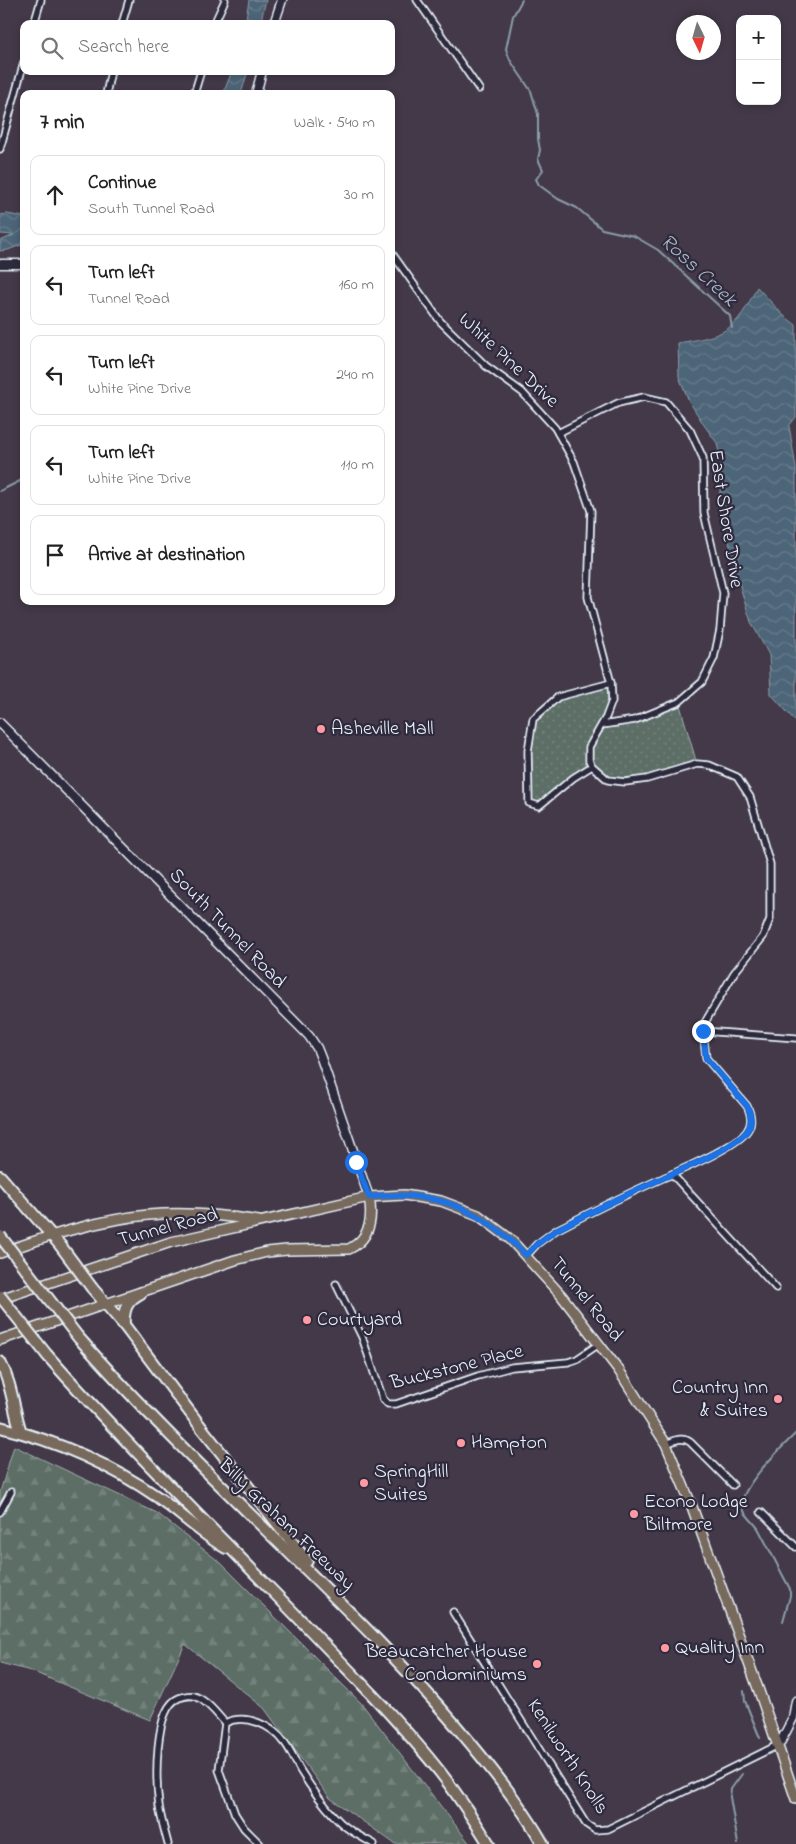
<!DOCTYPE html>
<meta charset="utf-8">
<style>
:root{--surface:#fff;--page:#f2f2f2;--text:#222;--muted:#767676;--line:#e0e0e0}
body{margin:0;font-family:"Indie Flower",sans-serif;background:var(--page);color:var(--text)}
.controls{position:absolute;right:15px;top:15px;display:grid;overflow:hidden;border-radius:10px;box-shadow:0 2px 8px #0003}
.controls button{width:45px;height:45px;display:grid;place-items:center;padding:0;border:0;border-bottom:1px solid var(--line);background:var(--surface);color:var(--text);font:25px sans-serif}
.compass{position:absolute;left:676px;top:15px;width:45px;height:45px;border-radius:50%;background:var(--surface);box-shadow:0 2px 8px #0003;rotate:175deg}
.stop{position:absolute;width:15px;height:15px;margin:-11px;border:4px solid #1a73e8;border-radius:50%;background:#fff}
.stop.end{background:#1a73e8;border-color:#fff;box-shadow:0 1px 5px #0008}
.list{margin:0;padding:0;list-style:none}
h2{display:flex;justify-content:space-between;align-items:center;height:65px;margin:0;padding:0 20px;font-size:21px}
h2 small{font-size:16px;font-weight:400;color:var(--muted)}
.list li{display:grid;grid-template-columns:32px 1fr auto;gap:15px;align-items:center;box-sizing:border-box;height:80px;margin:0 10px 10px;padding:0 10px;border:1px solid var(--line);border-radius:10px}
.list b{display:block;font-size:19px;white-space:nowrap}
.list p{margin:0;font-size:16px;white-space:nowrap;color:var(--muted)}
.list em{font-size:16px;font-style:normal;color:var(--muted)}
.icon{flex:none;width:28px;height:28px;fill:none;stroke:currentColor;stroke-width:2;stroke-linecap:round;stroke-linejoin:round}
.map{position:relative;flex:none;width:796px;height:1844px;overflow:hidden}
.search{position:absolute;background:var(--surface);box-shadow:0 2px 8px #0003;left:20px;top:20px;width:375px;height:55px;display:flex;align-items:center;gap:12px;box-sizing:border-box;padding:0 18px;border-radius:10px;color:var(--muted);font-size:19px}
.panel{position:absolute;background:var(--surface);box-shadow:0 2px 8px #0003;left:20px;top:90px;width:375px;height:515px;border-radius:10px}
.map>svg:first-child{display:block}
.grass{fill:url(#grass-dots);stroke:#a2b0ae}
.forest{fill:url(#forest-firs);stroke:#a2b0ae}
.water{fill:url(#water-waves);stroke:#8b9dab}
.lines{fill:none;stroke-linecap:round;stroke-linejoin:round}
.stream{stroke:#8b9dab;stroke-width:2}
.street-casing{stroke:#e8f1f8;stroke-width:9}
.secondary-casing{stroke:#e8f1f8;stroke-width:11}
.primary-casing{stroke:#e8f1f8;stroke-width:12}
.highway-casing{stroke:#e8f1f8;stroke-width:14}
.street{stroke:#2f2a3d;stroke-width:5.5}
.secondary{stroke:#2f2a3d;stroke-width:8}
.primary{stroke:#77695c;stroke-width:9}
.highway{stroke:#77695c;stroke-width:10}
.highway-bridge-casing{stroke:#e8f1f8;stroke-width:14;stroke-linecap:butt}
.highway-bridge{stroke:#77695c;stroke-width:10}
.route{stroke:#1a73e8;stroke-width:6}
.poi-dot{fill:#ff9aa2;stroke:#2f2a3d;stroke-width:2}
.labels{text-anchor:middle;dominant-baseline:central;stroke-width:4.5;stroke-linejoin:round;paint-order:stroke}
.street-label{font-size:20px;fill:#e8f1f8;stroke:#2f2a3d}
.poi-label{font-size:20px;fill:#e8f1f8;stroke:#2f2a3d;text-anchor:start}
.water-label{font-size:21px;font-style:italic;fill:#aab9c5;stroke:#2f2a3d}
</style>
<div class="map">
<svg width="796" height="1844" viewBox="0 0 796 1844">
<defs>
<pattern id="grass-dots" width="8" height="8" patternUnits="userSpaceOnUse" patternTransform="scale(1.25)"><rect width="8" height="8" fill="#5c6e65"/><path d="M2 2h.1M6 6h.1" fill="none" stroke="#73837c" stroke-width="1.8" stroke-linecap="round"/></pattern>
<pattern id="forest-firs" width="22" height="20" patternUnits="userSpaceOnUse" patternTransform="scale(1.25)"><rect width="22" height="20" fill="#5c6e65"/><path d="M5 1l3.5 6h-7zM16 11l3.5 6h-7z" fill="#73837c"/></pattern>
<pattern id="water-waves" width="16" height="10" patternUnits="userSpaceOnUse" patternTransform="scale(1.25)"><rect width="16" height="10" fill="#4d6578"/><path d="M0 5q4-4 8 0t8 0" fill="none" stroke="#677c8c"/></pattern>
</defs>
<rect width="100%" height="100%" fill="#433948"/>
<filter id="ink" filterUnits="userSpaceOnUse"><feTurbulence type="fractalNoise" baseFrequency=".02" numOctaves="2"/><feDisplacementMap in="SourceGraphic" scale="10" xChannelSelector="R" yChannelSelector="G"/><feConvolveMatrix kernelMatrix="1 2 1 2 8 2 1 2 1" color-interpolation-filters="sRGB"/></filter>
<g filter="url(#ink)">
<polygon class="grass" points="611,683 612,701 602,724 635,720 679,702 697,764 647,779 608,780 592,766 539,806 529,803 528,751 533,719 558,697"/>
<polygon class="forest" points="14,1446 157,1513 221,1563 362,1704 470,1844 395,1844 330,1798 264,1708 185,1644 150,1720 31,1671 0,1663 0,1492"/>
<g class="water">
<polygon points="249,0 266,0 260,24 245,24"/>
<polygon points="232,71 248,71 241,94 223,94"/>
<polygon points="7,214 24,217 24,244 8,250 0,251 0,241 14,235 0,234 0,215"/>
<path d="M 757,287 L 783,315 L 796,325 L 796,417 L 789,426 L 796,468 L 796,722 L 771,694 L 769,655 L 751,622 L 741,590 L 719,502 L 722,468 L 717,443 L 704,425 L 689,401 L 679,377 L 678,343 C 726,335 735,332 757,287 Z"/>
</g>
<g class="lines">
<g class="stream">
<polyline points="522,0 513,16 506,49 510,60 531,91 538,114 538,139 540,150 538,159 543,170 536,179 539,185 558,199 577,208 602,229 634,236 658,250 730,316 732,328"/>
<polyline points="0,491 24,479"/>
<path d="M 783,1621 L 790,1596 L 790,1589 L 758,1528 L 745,1513 L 741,1504 C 746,1481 779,1450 796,1433"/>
<polyline points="744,1691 745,1701 760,1738"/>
<polyline points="738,1844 730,1797 731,1789 742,1774"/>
</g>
<g class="street-casing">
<g id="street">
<polyline points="417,0 479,89"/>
<polyline points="34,24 41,0"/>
<polyline points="122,24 129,0"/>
<polyline points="214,24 225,0"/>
<polyline points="106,94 111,71"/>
<polyline points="194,94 201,71"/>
<polyline points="0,149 24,62"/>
<path d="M 391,252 L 440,321 L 486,366 L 522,392 L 555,428 L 574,462 L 591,511 L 588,597 L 611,683 L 612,701 L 606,717 L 589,747 L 589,760 L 592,766 L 608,780 L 625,782 L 647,779 L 697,764 L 709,765 L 737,777 L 750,797 L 770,864 L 770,919 L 763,937 L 734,973 L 704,1024 L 703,1031 L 706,1058 L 747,1106 C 751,1114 753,1123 747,1131 C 736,1147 683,1169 663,1178 C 627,1194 591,1212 556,1230 L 537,1244 L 527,1255"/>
<polyline points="558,433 618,403 644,397 666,402 690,430 703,458 704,513 723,593 720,630 714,658 702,682 679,702 635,720 602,725"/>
<polyline points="592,766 573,778 539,806 529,803 528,751 533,719 558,697 611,683"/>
<polyline points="703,1031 796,1038"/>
<polyline points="672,1174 776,1288"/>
<polyline points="336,1284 362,1337 383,1399 388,1404 396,1404 478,1376 512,1367 568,1362 577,1359 599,1344"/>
<path d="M 666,1444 C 674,1441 682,1436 690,1442 L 733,1485"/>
<polyline points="0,1512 11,1492"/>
<polyline points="761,1512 796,1547"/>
<polyline points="453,1612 586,1824 595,1830 608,1829 778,1745"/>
<path d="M 168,1844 C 165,1832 161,1819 159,1806 C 156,1783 153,1708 179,1698 C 185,1696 191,1694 197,1697 C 208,1702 217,1714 225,1723"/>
<path d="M 260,1844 L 244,1828 L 235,1814 L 219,1770 L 225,1723 C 246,1713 272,1725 285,1743 C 291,1751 295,1761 300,1770 C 310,1786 321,1802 334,1816 C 345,1829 360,1836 374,1844"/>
</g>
</g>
<g class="secondary-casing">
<g id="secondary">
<polyline points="274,24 282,0"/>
<polyline points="256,94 262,71"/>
<polyline points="0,264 24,264"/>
<polyline points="0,723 309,1036 317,1048 321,1058 369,1197"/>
<polyline points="780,1743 793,1718 796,1701"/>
</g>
</g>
<g class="primary-casing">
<g id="primary">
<path d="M 0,1253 C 48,1236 97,1220 148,1215 C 185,1212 223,1215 259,1221"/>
<polyline points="0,1299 171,1242 369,1197 404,1195 441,1201 478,1215 510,1239 561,1295 618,1369 666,1444 691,1504 759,1691 796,1799"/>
<path d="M 0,1340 L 235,1260 L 267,1252 L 287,1250 L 349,1249 C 371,1238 373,1218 369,1197"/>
</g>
</g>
<g class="highway-casing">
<g id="highway">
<polyline points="0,1176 60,1245"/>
<polyline points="92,1288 124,1325 204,1431 307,1561"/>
<path d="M 124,1325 C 123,1309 127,1300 141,1293"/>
<path d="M 78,1337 C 172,1443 277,1538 376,1639 C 418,1682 459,1727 496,1775 C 513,1797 530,1820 543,1844"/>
<path d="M 47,1355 C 133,1452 226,1542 316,1636 C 358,1680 402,1724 440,1772 C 458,1795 474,1820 489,1844"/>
<path d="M 0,1362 C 12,1384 13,1408 21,1432"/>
<path d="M 0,1427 C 57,1441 110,1464 159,1498 C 181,1514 202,1534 226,1548"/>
</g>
</g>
<use href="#street" class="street"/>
<use href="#secondary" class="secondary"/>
<use href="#primary" class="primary"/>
<use href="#highway" class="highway"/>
<g class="highway-bridge-casing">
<g id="highway-bridge">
<polyline points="0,1236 78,1337"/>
<polyline points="60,1245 92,1288"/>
<polyline points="0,1296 47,1355"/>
</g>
</g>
<use href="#highway-bridge" class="highway-bridge"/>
</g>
</g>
<g class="lines" filter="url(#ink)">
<path class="route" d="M 356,1162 L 369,1197 C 437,1190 479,1208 526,1255 L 537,1244 L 556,1230 C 591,1212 627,1194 663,1178 C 683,1169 736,1147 747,1131 C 753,1123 751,1114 747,1106 L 706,1058 L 703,1031"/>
</g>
<g class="poi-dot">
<circle cx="321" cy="729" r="5"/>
<circle cx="307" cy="1320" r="5"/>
<circle cx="778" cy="1399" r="5"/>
<circle cx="461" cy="1443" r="5"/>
<circle cx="364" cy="1483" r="5"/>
<circle cx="634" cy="1514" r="5"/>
<circle cx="665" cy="1648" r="5"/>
<circle cx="537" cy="1664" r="5"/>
</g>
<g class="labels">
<g class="street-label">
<text transform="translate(508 361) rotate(43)">White Pine Drive</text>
<text transform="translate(725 519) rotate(81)">East Shore Drive</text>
<text transform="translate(227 929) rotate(46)">South Tunnel Road</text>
<text transform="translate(168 1228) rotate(-15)">Tunnel Road</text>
<text transform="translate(586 1300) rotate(51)">Tunnel Road</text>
<text transform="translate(457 1368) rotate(-14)">Buckstone Place</text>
<text transform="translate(286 1525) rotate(44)">Billy Graham Freeway</text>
<text transform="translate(567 1757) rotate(57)">Kenilworth Knolls</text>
</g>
<g class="poi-label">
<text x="331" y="729">Asheville Mall</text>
<text x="317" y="1320">Courtyard</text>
<text x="768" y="1388" text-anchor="end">Country Inn<tspan x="768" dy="23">&amp; Suites</tspan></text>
<text x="471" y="1443">Hampton</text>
<text x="374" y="1472">SpringHill<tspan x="374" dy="23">Suites</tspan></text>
<text x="644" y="1502">Econo Lodge<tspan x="644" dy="23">Biltmore</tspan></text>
<text x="675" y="1648">Quality Inn</text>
<text x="527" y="1652" text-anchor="end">Beaucatcher House<tspan x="527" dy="23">Condominiums</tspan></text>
</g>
<g class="water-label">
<text transform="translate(698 271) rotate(43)">Ross Creek</text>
</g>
</g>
</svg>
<div class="controls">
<button>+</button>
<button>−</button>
</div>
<svg class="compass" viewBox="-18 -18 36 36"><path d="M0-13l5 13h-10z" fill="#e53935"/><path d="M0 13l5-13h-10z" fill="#767676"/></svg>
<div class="stop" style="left:356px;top:1162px"></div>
<div class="stop end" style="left:703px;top:1031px"></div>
<div class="search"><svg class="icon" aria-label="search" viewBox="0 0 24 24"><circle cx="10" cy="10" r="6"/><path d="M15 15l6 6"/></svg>Search here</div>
<section class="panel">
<h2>7 min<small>Walk · 540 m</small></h2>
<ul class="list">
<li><svg class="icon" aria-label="ahead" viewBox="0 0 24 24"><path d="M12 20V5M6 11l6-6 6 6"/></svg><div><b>Continue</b><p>South Tunnel Road</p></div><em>30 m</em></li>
<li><svg class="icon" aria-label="left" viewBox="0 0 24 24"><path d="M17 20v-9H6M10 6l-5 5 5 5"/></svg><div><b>Turn left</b><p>Tunnel Road</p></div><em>160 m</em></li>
<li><svg class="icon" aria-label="left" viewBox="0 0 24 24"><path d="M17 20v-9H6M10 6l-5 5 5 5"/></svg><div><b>Turn left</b><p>White Pine Drive</p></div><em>240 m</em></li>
<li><svg class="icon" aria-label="left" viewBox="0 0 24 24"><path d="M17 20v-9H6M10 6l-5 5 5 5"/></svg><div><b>Turn left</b><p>White Pine Drive</p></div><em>110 m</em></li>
<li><svg class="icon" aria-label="arrive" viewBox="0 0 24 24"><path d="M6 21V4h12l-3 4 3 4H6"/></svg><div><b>Arrive at destination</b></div></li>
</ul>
</section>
</div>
